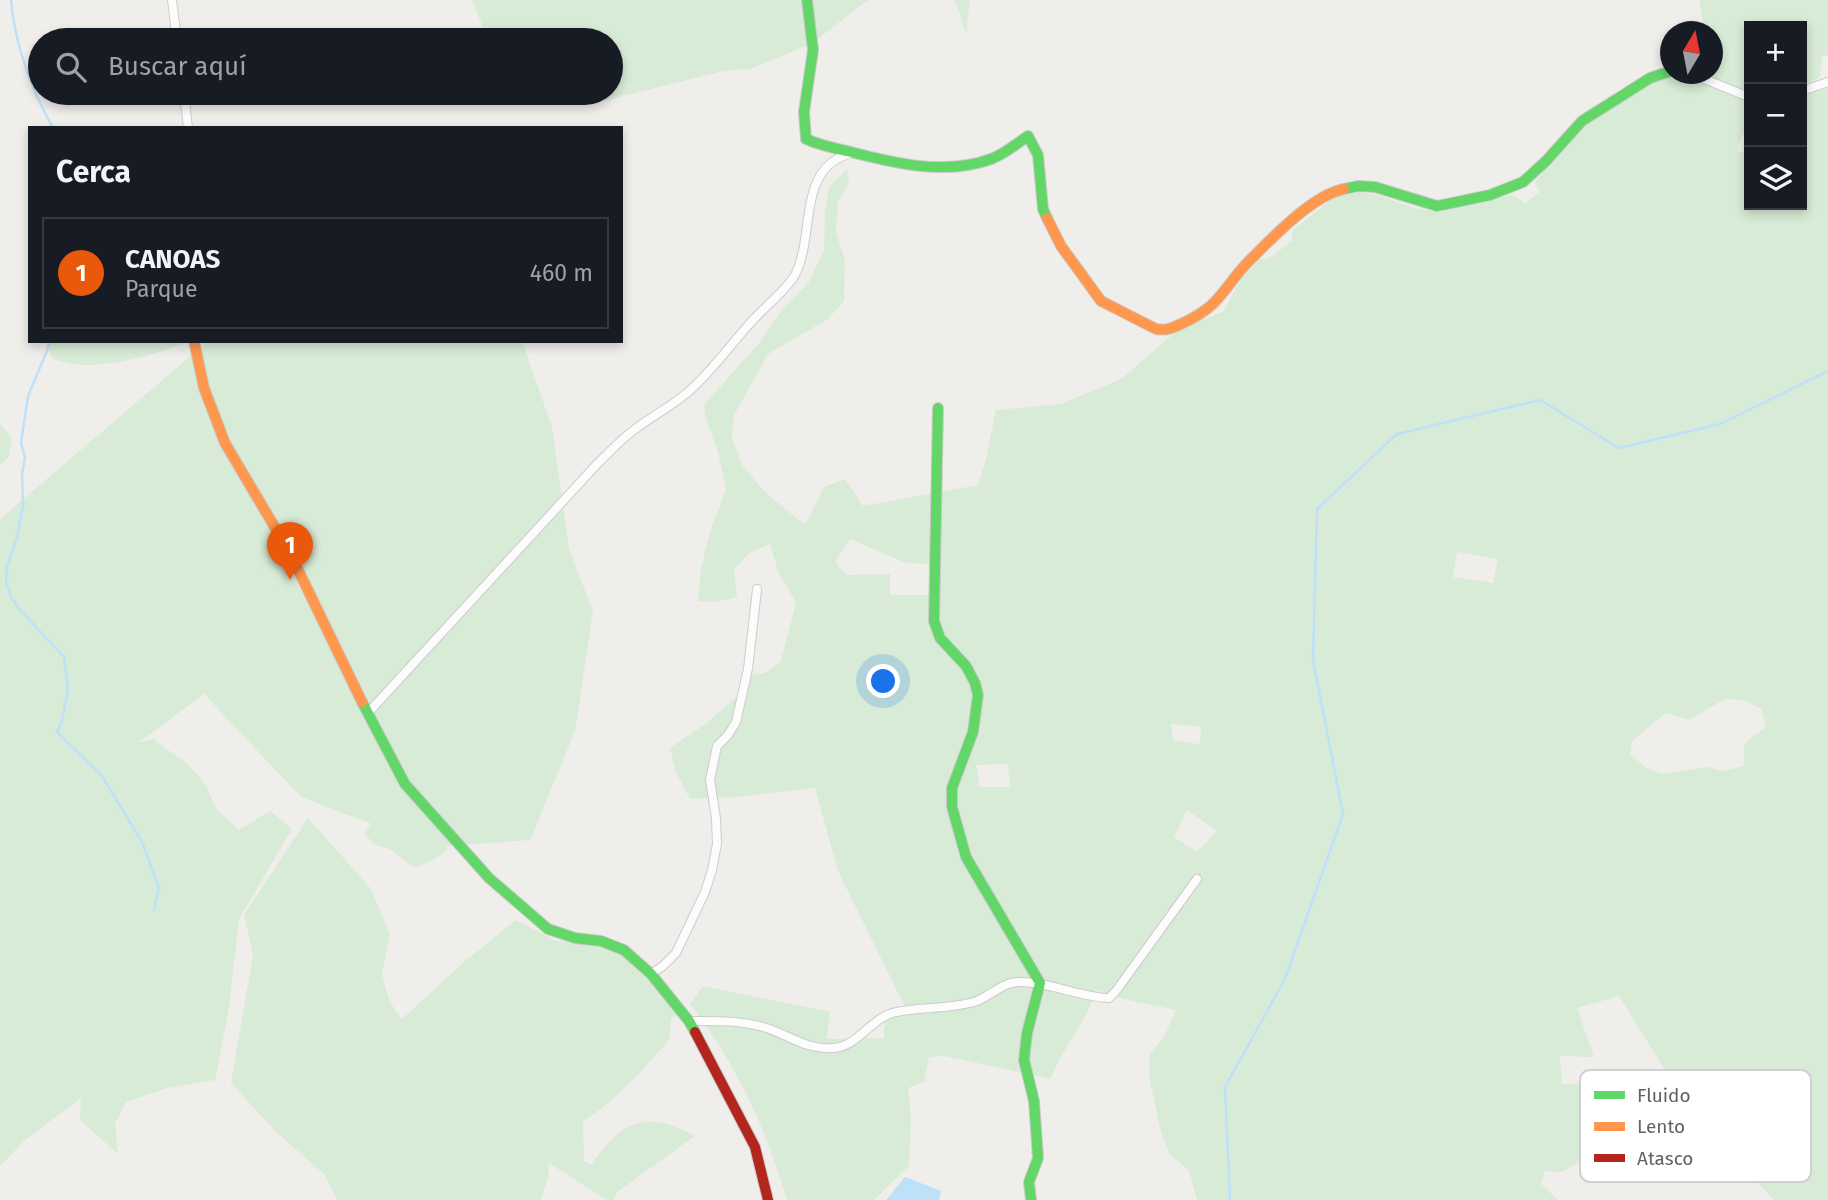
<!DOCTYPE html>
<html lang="es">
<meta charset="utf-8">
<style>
:root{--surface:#171b24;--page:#242831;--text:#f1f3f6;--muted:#9ea1a6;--line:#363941;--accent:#ea580c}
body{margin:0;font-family:"Fira Sans",sans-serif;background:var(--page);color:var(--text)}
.controls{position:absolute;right:21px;top:21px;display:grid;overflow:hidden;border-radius:0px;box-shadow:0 4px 10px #0003}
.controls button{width:63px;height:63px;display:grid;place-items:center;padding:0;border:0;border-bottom:2px solid var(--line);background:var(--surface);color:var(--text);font:35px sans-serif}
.compass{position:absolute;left:1660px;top:21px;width:63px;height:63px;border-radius:50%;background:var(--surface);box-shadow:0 4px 10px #0003;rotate:10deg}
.you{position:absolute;left:884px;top:682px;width:24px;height:24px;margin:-18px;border:5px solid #fff;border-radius:50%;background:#1a73e8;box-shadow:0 0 0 10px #1a73e833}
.badge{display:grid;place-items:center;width:46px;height:46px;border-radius:50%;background:var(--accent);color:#fff;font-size:23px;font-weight:700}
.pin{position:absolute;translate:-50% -58px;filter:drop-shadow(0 2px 4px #0008)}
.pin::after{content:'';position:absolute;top:37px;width:24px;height:21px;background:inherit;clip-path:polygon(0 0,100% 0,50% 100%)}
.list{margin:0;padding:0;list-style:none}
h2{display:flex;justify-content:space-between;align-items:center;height:91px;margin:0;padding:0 28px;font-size:30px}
h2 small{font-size:23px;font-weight:400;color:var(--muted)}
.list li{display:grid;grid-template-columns:46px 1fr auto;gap:21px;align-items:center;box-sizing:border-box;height:112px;margin:0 14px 14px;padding:0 14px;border:2px solid var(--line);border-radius:0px}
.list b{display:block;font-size:26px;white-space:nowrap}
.list p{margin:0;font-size:23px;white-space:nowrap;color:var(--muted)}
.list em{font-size:23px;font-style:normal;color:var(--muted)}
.icon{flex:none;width:38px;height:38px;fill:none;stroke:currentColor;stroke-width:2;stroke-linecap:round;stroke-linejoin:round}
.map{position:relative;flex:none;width:1828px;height:1200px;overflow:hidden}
.search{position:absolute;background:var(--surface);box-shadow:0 4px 10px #0003;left:28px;top:28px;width:595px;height:77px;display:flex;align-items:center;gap:18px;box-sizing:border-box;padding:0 24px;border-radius:38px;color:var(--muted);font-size:26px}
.panel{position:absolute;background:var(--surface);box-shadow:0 4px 10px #0003;left:28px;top:126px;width:595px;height:217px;border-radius:0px}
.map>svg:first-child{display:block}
.green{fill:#d8ebd6;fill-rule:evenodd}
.water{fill:#bfe0f9}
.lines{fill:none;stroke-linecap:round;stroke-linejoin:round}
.stream{stroke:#bfe0f9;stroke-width:2.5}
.street-casing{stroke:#cbcccc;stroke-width:10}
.fast-casing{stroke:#cacacb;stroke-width:12}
.slow-casing{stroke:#cacacb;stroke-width:12}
.jam-casing{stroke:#cacacb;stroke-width:12}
.street{stroke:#fdfcfc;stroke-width:8}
.fast{stroke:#63d668;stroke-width:10}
.slow{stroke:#ff974d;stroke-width:10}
.jam{stroke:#b3261e;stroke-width:10}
.key{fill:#fff;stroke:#cfd0d2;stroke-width:2}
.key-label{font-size:19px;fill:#5f6368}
</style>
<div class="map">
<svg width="1828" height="1200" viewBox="0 0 1828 1200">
<rect width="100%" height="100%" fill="#efeeea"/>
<g class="green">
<polygon points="472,0 868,0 811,44 750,69 723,71 607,100 585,93 611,93 611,40 488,40"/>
<polygon points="955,0 970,0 966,33"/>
<polygon points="1699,0 1828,0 1828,56 1822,56 1820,77 1802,87 1802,26 1749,26 1749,93 1719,83 1702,74 1713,74 1713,32 1705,31"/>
<path d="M 1667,74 L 1686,75 L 1749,103 L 1749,118 L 1737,151 L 1749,155 L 1749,205 L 1802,205 L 1802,96 L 1812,91 L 1828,88 L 1828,1200 L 1774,1200 L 1755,1180 L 1732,1165 L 1735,1138 L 1714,1132 L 1678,1091 L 1619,996 L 1577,1008 L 1594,1057 L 1560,1056 L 1562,1084 L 1609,1084 L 1615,1099 L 1619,1130 L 1594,1153 L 1562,1172 L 1545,1171 L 1541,1184 L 1558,1200 L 1197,1200 L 1189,1170 L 1170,1155 L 1161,1132 L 1150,1081 L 1149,1055 L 1164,1037 L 1176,1010 L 1124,999 L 1097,990 C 1085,1023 1064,1046 1050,1079 L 945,1056 L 929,1057 L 924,1082 L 908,1088 L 911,1118 L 909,1166 L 874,1200 L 787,1200 C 764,1124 738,1067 690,1004 L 703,986 L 830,1012 L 827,1039 L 884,1038 L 885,1013 L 905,1007 L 838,871 L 815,788 L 736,797 L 690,799 L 676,772 L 670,748 L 704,725 L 739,695 L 742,676 L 765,673 L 781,661 L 796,602 L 779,574 L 770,544 L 749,553 L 734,570 L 737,597 L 716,602 L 698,601 L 701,568 L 710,532 L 726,489 L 718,452 L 706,418 L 704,405 L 759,343 L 782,310 L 809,282 L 824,250 L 825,210 L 829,187 L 847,169 L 849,183 L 838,201 L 836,232 L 845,261 L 844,301 L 828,319 L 768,354 L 734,415 L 732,438 L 742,465 L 768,495 L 805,525 L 824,487 L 845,479 L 863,506 L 978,485 L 986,459 L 996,410 L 1061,404 L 1121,379 L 1180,328 L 1223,312 L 1239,282 L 1260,259 L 1268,259 L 1292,241 L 1292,231 L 1336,196 L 1356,192 L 1374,194 L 1418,209 L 1440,212 L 1472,202 L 1513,195 L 1525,203 L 1540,192 L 1535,182 C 1545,172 1551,158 1561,148 C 1590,116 1630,95 1667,74 ZM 850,539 L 906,563 L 937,564 L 941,595 L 890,595 L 890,574 L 846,575 L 835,562 ZM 1457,552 L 1498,559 L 1493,583 L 1453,577 ZM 1725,699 L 1743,700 L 1761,709 L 1766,727 L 1744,744 L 1744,766 L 1722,771 L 1707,767 L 1661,774 L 1645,767 L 1630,754 L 1632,741 L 1666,713 L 1689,720 ZM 1171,724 L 1201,727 L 1200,744 L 1173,741 ZM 1007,764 L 1011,787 L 980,787 L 976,765 ZM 1187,810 L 1217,831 L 1197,852 L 1174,837 Z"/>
<path d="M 44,341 L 186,341 C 160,355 110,366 81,365 C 72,364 62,361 53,359 Z"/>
<polygon points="208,341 522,341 552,427 569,549 593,611 575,731 530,840 446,846 447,850 433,860 415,868 390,849 376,845 364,834 372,824 301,797 204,694 138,743 153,739 190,766 206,786 217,810 239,830 270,811 292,829 239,919 229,1008 215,1080 167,1088 126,1102 115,1124 118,1154 80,1120 81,1098 25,1140 0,1166 0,519"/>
<polygon points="0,424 12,438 9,457 0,465"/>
<path d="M 308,818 L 371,889 L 390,934 L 382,974 L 389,1001 L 402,1019 L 464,962 L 516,920 L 554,940 L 610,949 L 624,957 L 682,1014 L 671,1018 L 669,1040 L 636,1077 L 606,1105 L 583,1122 L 584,1161 L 591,1165 C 622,1120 646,1110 695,1136 L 617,1192 L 614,1200 L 607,1200 L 549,1163 L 548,1177 L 541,1200 L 337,1200 L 324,1174 L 276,1132 L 231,1083 L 253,955 L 244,915 Z"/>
</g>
<polygon class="water" points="905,1177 941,1191 939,1200 886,1200"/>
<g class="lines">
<g class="stream">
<path d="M 11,0 C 15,44 31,89 53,128"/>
<polyline points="51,341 28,396 21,443 25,458 22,474 23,505 17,537 7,567 6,581 11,597 20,610 64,657 68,689 62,721 57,732 102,776 142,842 159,888 154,910"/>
<polyline points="1230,1200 1225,1087 1285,979 1343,814 1313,660 1317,509 1397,434 1540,400 1619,448 1720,424 1828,371"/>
</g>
<g class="street-casing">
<g id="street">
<polyline points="172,0 177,40"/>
<polyline points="1692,74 1749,97"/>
<polyline points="1802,91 1828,82"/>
<polyline points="184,93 188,128"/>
<path d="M 367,714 L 598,463 C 610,452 621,439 634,430 C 651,417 670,407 687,393 C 713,371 731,343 755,318 C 766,306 787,289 795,275 C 816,234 796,167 852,153"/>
<polyline points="651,974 663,966 676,953 705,892 712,870 717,844 716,818 710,780 717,746 728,735 736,722 748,669 757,589"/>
<path d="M 689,1021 C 714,1021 738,1020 763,1027 C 788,1034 805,1050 833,1048 C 857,1047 871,1019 892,1013 C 919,1006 950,1010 977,1001 C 992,995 1002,982 1020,982 C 1050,982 1079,997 1109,998 L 1116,991 L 1197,879"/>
</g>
</g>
<g class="fast-casing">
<g id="fast">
<path d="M 807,0 L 813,50 L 804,112 L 806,139 C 819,145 833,148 847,151 C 893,163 945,176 991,159 C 1005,154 1016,144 1028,136 L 1038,155 L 1043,209 L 1047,218"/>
<polyline points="1344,189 1358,186 1375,187 1437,206 1490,195 1523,182 1546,161 1582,121 1650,78 1671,71"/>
<polyline points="938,408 934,621 940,638 966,666 975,683 978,695 973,732 952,788 952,807 966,857 1040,983 1027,1033 1024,1060 1034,1101 1038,1158 1029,1182 1031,1200"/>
<polyline points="362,702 405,784 489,878 548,929 575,938 601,941 624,950 651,974 689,1021 695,1032"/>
</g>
</g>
<g class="slow-casing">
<g id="slow">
<path d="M 1047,218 L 1061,246 L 1101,301 L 1156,329 C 1166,331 1172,328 1181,324 C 1223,305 1222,288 1251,259 C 1273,237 1313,195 1344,189"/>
<polyline points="194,341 204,388 225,443 290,553 362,702"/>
</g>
</g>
<g class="jam-casing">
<polyline id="jam" points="695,1032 755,1147 768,1200"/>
</g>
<use href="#street" class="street"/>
<use href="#fast" class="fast"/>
<use href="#slow" class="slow"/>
<use href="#jam" class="jam"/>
</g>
<rect x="1580" y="1070" width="231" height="112" rx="10" class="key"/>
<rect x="1594" y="1091" width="31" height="8" fill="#63d668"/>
<rect x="1594" y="1122" width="31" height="9" fill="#ff974d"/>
<rect x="1594" y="1154" width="31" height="8" fill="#b3261e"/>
<g class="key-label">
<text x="1637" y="1102">Fluido</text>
<text x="1637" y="1133">Lento</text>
<text x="1637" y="1165">Atasco</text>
</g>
</svg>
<div class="controls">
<button>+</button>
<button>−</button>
<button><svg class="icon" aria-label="layers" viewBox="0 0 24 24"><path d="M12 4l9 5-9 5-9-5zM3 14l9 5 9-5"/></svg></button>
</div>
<svg class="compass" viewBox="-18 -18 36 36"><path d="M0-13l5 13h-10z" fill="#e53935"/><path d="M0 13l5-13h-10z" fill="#9ea1a6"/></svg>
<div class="you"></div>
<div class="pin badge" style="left:290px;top:580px">1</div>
<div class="search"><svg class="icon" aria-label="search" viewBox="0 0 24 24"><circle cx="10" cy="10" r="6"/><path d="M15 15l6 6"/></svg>Buscar aquí</div>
<section class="panel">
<h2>Cerca<small></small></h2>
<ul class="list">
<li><span class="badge">1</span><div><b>CANOAS</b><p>Parque</p></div><em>460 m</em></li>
</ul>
</section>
</div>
